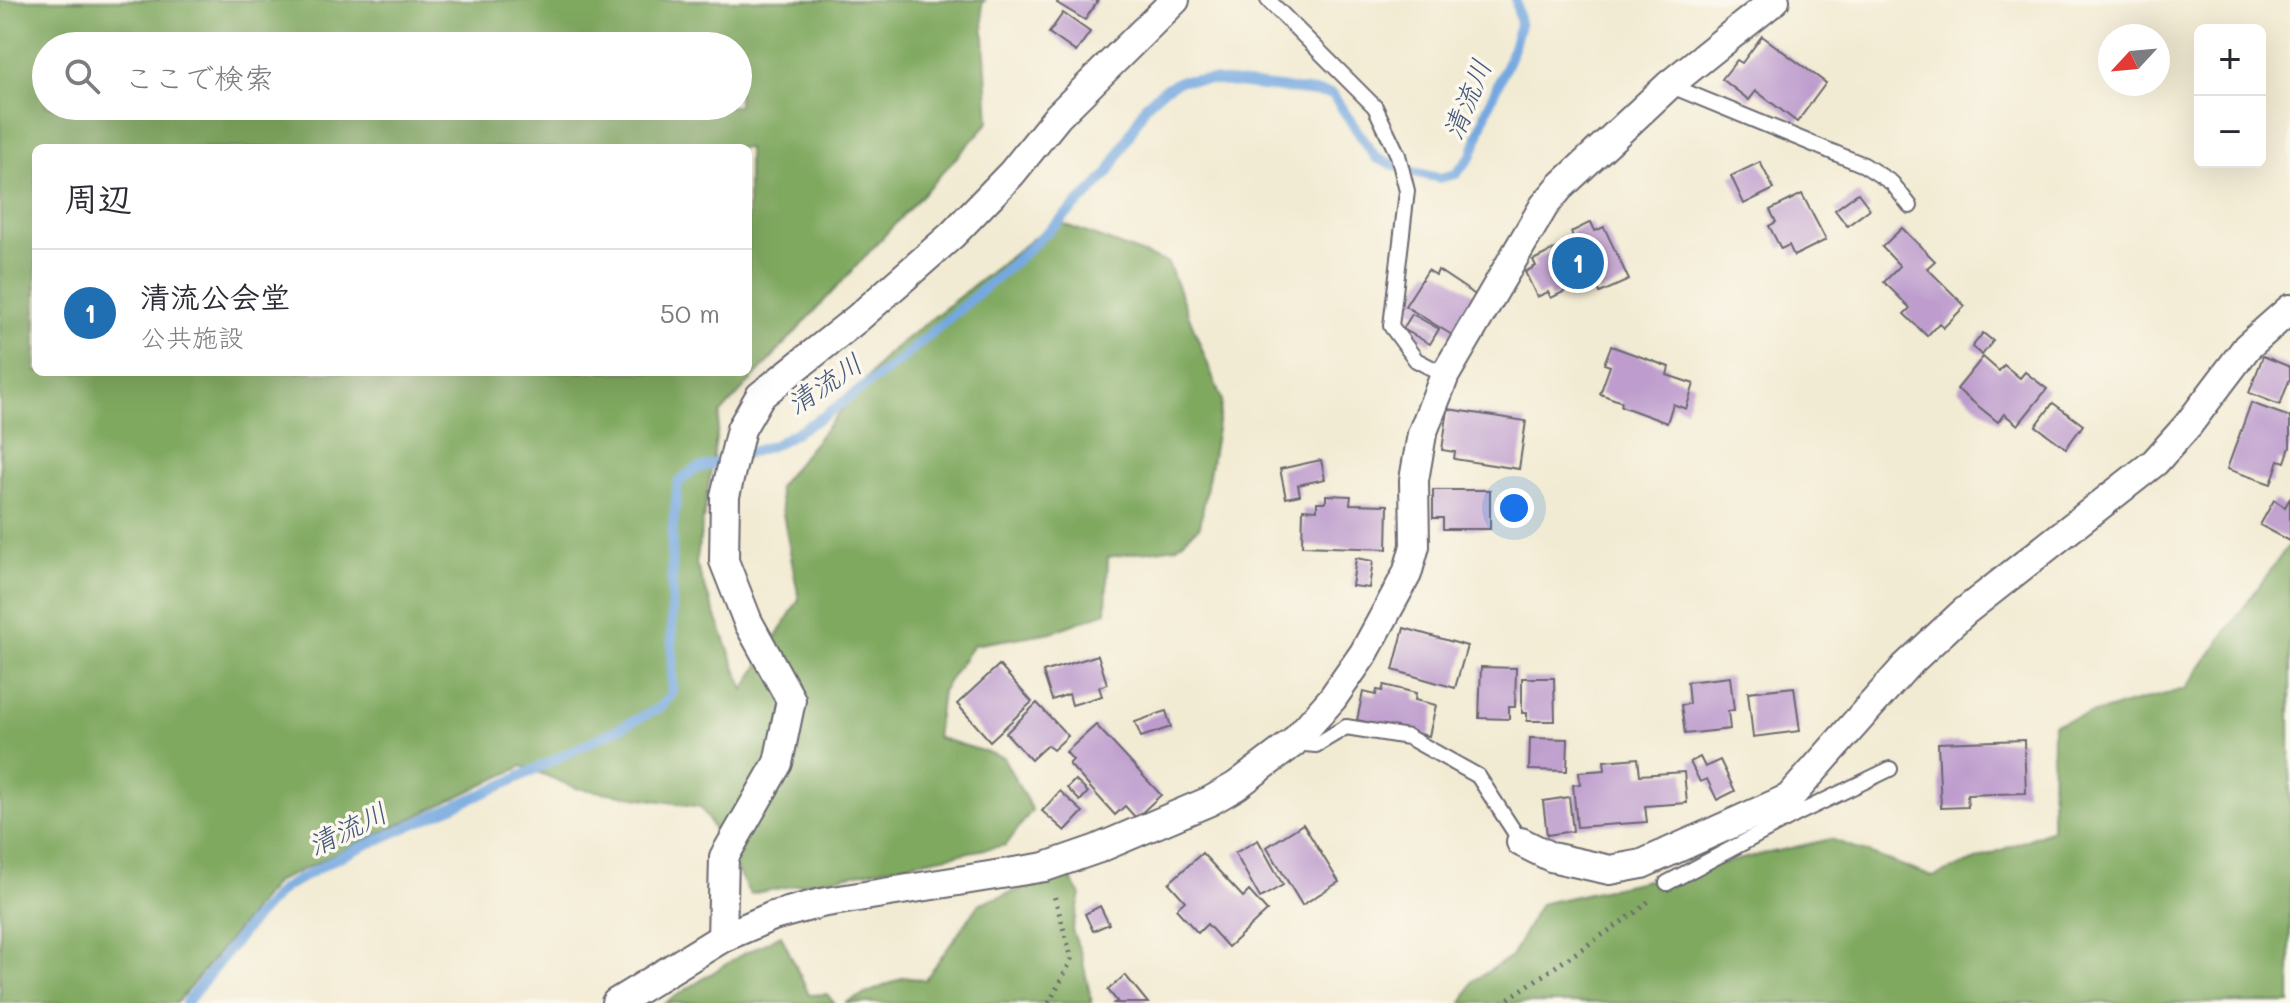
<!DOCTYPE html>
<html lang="ja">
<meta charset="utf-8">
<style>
:root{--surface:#fff;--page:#f2f2f3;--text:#2b2b33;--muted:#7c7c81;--line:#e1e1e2;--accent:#1f6fb2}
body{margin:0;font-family:Mali,"Klee One",sans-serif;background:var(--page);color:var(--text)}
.controls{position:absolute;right:24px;top:24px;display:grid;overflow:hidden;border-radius:12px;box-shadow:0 8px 32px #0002}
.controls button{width:72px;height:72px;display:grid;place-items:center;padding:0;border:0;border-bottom:2px solid var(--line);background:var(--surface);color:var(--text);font:40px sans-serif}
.compass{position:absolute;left:2098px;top:24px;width:72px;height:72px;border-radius:50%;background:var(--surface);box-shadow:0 8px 32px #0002;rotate:244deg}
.you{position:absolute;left:1514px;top:508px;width:28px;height:28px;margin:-20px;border:6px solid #fff;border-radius:50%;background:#1a73e8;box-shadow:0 0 0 12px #1a73e833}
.badge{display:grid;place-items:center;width:52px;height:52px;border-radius:50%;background:var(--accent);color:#fff;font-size:26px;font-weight:700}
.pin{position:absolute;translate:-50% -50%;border:4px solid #fff;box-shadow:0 2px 8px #0006}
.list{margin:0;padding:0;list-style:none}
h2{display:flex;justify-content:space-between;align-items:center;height:104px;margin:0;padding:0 32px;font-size:34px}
h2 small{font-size:26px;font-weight:400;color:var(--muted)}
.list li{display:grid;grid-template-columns:52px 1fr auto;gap:24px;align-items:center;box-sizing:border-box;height:128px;padding:0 32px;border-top:2px solid var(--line)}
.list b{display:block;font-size:30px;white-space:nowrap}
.list p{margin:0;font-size:26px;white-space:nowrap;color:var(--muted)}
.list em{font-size:26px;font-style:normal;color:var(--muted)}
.icon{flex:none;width:44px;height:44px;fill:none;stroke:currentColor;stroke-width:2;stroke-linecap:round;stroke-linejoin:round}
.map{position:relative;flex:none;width:2290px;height:1003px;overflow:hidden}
.search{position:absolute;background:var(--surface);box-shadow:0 8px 32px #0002;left:32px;top:32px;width:720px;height:88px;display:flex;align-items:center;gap:20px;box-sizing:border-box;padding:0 28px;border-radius:44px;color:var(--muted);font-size:30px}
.panel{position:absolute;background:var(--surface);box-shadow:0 8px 32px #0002;left:32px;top:144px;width:720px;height:232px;border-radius:12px}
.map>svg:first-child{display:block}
.forest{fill:#80a960;stroke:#51664e;stroke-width:2;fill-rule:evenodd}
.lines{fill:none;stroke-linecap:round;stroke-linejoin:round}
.stream{stroke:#74a8e0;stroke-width:10}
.building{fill:#be9dce}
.service-casing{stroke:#6b6870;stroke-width:18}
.minor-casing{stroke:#6b6870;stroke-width:32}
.path{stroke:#6b6870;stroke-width:5;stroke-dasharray:2 6;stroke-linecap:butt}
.service{stroke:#fff;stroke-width:14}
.minor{stroke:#fff;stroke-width:28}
.labels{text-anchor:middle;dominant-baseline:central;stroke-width:7;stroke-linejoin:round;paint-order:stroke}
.water-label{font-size:28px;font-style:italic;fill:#43587d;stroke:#fbf7ec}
</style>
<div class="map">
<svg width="2290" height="1003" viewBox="0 0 2290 1003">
<rect width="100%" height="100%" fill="#fbf7ec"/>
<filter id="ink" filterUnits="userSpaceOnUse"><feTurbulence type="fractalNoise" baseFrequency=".0125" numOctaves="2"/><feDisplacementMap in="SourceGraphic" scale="16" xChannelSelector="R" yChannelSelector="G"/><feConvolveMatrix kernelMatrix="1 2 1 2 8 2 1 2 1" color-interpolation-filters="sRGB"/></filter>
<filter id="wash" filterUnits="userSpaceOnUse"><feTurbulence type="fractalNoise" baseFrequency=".006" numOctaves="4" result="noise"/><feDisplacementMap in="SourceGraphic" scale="32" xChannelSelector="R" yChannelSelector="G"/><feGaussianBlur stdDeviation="1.8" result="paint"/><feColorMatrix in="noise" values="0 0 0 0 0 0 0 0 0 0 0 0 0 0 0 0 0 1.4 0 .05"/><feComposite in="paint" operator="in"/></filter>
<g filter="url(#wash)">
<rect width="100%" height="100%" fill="#f2ebd3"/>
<g class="forest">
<path d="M 0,0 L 985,0 L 982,4 L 989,122 L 720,414 L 696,564 L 744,690 L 799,599 L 778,487 L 887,354 L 1055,221 L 1168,263 L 1222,400 L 1200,526 L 1176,547 L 1108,557 L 1106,612 L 1052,632 L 973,645 L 942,691 L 936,737 L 1003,757 L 1032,810 L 1006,845 L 750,894 L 701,807 L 576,788 L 523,766 L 276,882 L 177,1003 L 0,1003 ZM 46,46 L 738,46 L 738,106 L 46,106 ZM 36,148 L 748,148 L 748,372 L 36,372 Z"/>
<polygon points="2290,543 2290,1003 1462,1003 1473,981 1511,957 1540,904 1831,839 1933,877 2052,830 2053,724 2185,689"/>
<polygon points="1067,874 1081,895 1072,930 1081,954 1092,1003 845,1003 904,977 925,980 980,903"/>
<polygon points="781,935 809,995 827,994 834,1003 665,1003 739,956"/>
</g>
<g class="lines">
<polyline class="stream" points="186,1003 253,920 282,889 337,858 507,783 660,708 672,694 672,535 678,483 693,470 774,445 824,416 894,365 1003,272 1092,191 1109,172 1146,105 1164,89 1182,80 1211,80 1332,94 1376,158 1413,172 1439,178 1456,174 1472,155 1488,107 1510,57 1520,25 1516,0"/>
</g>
<g id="blocks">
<g class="building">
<polygon points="1059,0 1098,0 1085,20 1057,3"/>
<polygon points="1063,13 1090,32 1076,52 1049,33"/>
<polygon points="1762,36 1826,83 1797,122 1756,91 1749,100 1722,79 1737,60 1742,63"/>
<polygon points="1760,162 1774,189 1744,204 1731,176"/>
<polygon points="1858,193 1870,209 1847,226 1835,210"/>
<polygon points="1802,194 1826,240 1794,256 1789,245 1781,249 1769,226 1776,222 1770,210"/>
<polygon points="1591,222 1595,231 1604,227 1629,280 1600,293 1593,278 1551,298 1548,292 1537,297 1525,272 1536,266 1533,260 1574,240 1571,232"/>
<polygon points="1902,228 1935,261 1927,268 1965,306 1943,328 1939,323 1927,336 1904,314 1910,308 1884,282 1900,266 1882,247"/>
<polygon points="1428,270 1436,275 1438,270 1477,296 1452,335 1405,306"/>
<polygon points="1412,314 1439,329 1430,344 1403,329"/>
<polygon points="1983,333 1993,341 1982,355 1972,347"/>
<polygon points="1611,346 1669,367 1667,375 1694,384 1686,409 1673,404 1667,423 1621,406 1622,402 1600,394 1610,366 1604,364"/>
<polygon points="2263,356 2290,367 2290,378 2280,405 2249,393"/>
<polygon points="1983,357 1999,371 2004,365 2020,378 2025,372 2047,389 2018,425 2004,414 1998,422 1957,389"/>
<polygon points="2053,403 2083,425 2066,448 2036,426"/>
<polygon points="2251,403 2290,417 2290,447 2285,462 2279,460 2271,484 2227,469"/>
<polygon points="1448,409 1526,421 1519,469 1454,459 1455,452 1442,450"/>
<polygon points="1321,460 1325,479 1298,485 1300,495 1286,498 1280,469"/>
<polygon points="1433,490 1490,490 1490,529 1443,529 1443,518 1433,518"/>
<polygon points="1326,495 1351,496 1350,504 1388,505 1387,549 1302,546 1303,509 1317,510 1317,502 1326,502"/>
<polygon points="2290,498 2290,541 2260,525 2274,500 2285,507"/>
<polygon points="1356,558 1373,561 1369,588 1352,586"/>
<polygon points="1404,628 1467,646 1455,688 1393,670"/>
<polygon points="1098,655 1107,684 1099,687 1102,696 1072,705 1069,694 1052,700 1043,672"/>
<polygon points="999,665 1032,702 990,741 957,704"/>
<polygon points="1481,667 1516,668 1515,707 1509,707 1509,719 1479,718"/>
<polygon points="1730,677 1734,710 1728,711 1730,729 1685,734 1681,705 1689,704 1687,682"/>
<polygon points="1522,678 1554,678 1555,721 1527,721 1527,713 1522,713"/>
<polygon points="1384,685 1416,693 1415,700 1436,705 1429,736 1357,720 1363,692 1376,695 1377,690 1382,691"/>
<polygon points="1794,687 1800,731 1753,737 1748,692"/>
<polygon points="1037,703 1068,736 1053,750 1047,745 1031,760 1006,733"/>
<polygon points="1166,711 1171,727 1141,737 1135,722"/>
<polygon points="1096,725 1161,795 1136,818 1125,806 1115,815 1069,764 1073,760 1066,752"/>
<polygon points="1530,738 1568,739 1567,771 1529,770"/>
<polygon points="2024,740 2026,793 1967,795 1968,807 1941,808 1938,743"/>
<polygon points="1700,757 1705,767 1720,760 1735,791 1717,800 1707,779 1700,782 1690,762"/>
<polygon points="1638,758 1640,775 1684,772 1687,803 1645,806 1647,822 1577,827 1573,785 1580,784 1579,772 1605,770 1604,761"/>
<polygon points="1075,780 1088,792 1080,801 1067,788"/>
<polygon points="1060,791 1083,812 1065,831 1042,811"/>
<polygon points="1569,797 1573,831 1547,835 1543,801"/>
<polygon points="1303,824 1339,882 1302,905 1267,847"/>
<polygon points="1258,840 1283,885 1260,898 1235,853"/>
<polygon points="1202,853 1243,897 1249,891 1267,911 1228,947 1207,924 1198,933 1176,909 1185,901 1169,883"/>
<polygon points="1100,906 1109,924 1093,931 1085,914"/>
<polygon points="1125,975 1135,987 1148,1003 1114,1003 1117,1001 1108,990"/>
</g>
</g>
</g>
<g filter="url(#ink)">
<use href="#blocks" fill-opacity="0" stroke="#6b6870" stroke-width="2"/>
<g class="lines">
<g class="service-casing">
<g id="service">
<polyline points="1268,0 1375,107 1398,155 1407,191 1391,326 1416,360 1445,375"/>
<polyline points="1669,85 1864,165 1892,183 1910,206"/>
<polyline points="1293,743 1316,745 1346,727 1408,737 1478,776 1521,842"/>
<polyline points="1667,883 1797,814 1890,769"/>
</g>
</g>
<g class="minor-casing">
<g id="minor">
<polyline points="1521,842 1551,857 1610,870 1642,864 1789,798 1905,667 1964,612 2155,462 2188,425 2247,347 2290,309"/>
<polyline points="722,938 724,857 778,763 791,700 748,622 724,561 725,496 741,429 760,396 858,318 952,235 1012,173 1058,116 1175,0"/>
<polyline points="616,1003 722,938 773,916 821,903 1045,867 1097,849 1210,801 1236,786 1293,743 1332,699 1364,653 1407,574 1415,546 1414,480 1422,434 1445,375 1544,206 1560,187 1669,85 1775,0"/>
</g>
</g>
<g class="path">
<polyline points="1049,1003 1072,959 1054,895"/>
<polyline points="1502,1003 1639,910 1652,898"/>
</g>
<use href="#service" class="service"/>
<use href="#minor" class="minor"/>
</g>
</g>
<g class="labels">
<g class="water-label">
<text transform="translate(1466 99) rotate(-68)">清流川</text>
<text transform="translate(824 383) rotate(-34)">清流川</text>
<text transform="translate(347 828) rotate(-26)">清流川</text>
</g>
</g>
</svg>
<div class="controls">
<button>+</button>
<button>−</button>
</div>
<svg class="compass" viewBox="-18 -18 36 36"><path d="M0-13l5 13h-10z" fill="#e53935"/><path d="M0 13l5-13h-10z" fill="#7c7c81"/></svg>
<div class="you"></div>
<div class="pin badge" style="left:1578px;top:263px">1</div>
<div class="search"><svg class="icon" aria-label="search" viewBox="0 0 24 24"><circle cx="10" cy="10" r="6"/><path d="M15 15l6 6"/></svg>ここで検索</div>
<section class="panel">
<h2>周辺<small></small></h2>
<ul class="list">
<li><span class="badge">1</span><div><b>清流公会堂</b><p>公共施設</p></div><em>50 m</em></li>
</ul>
</section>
</div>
